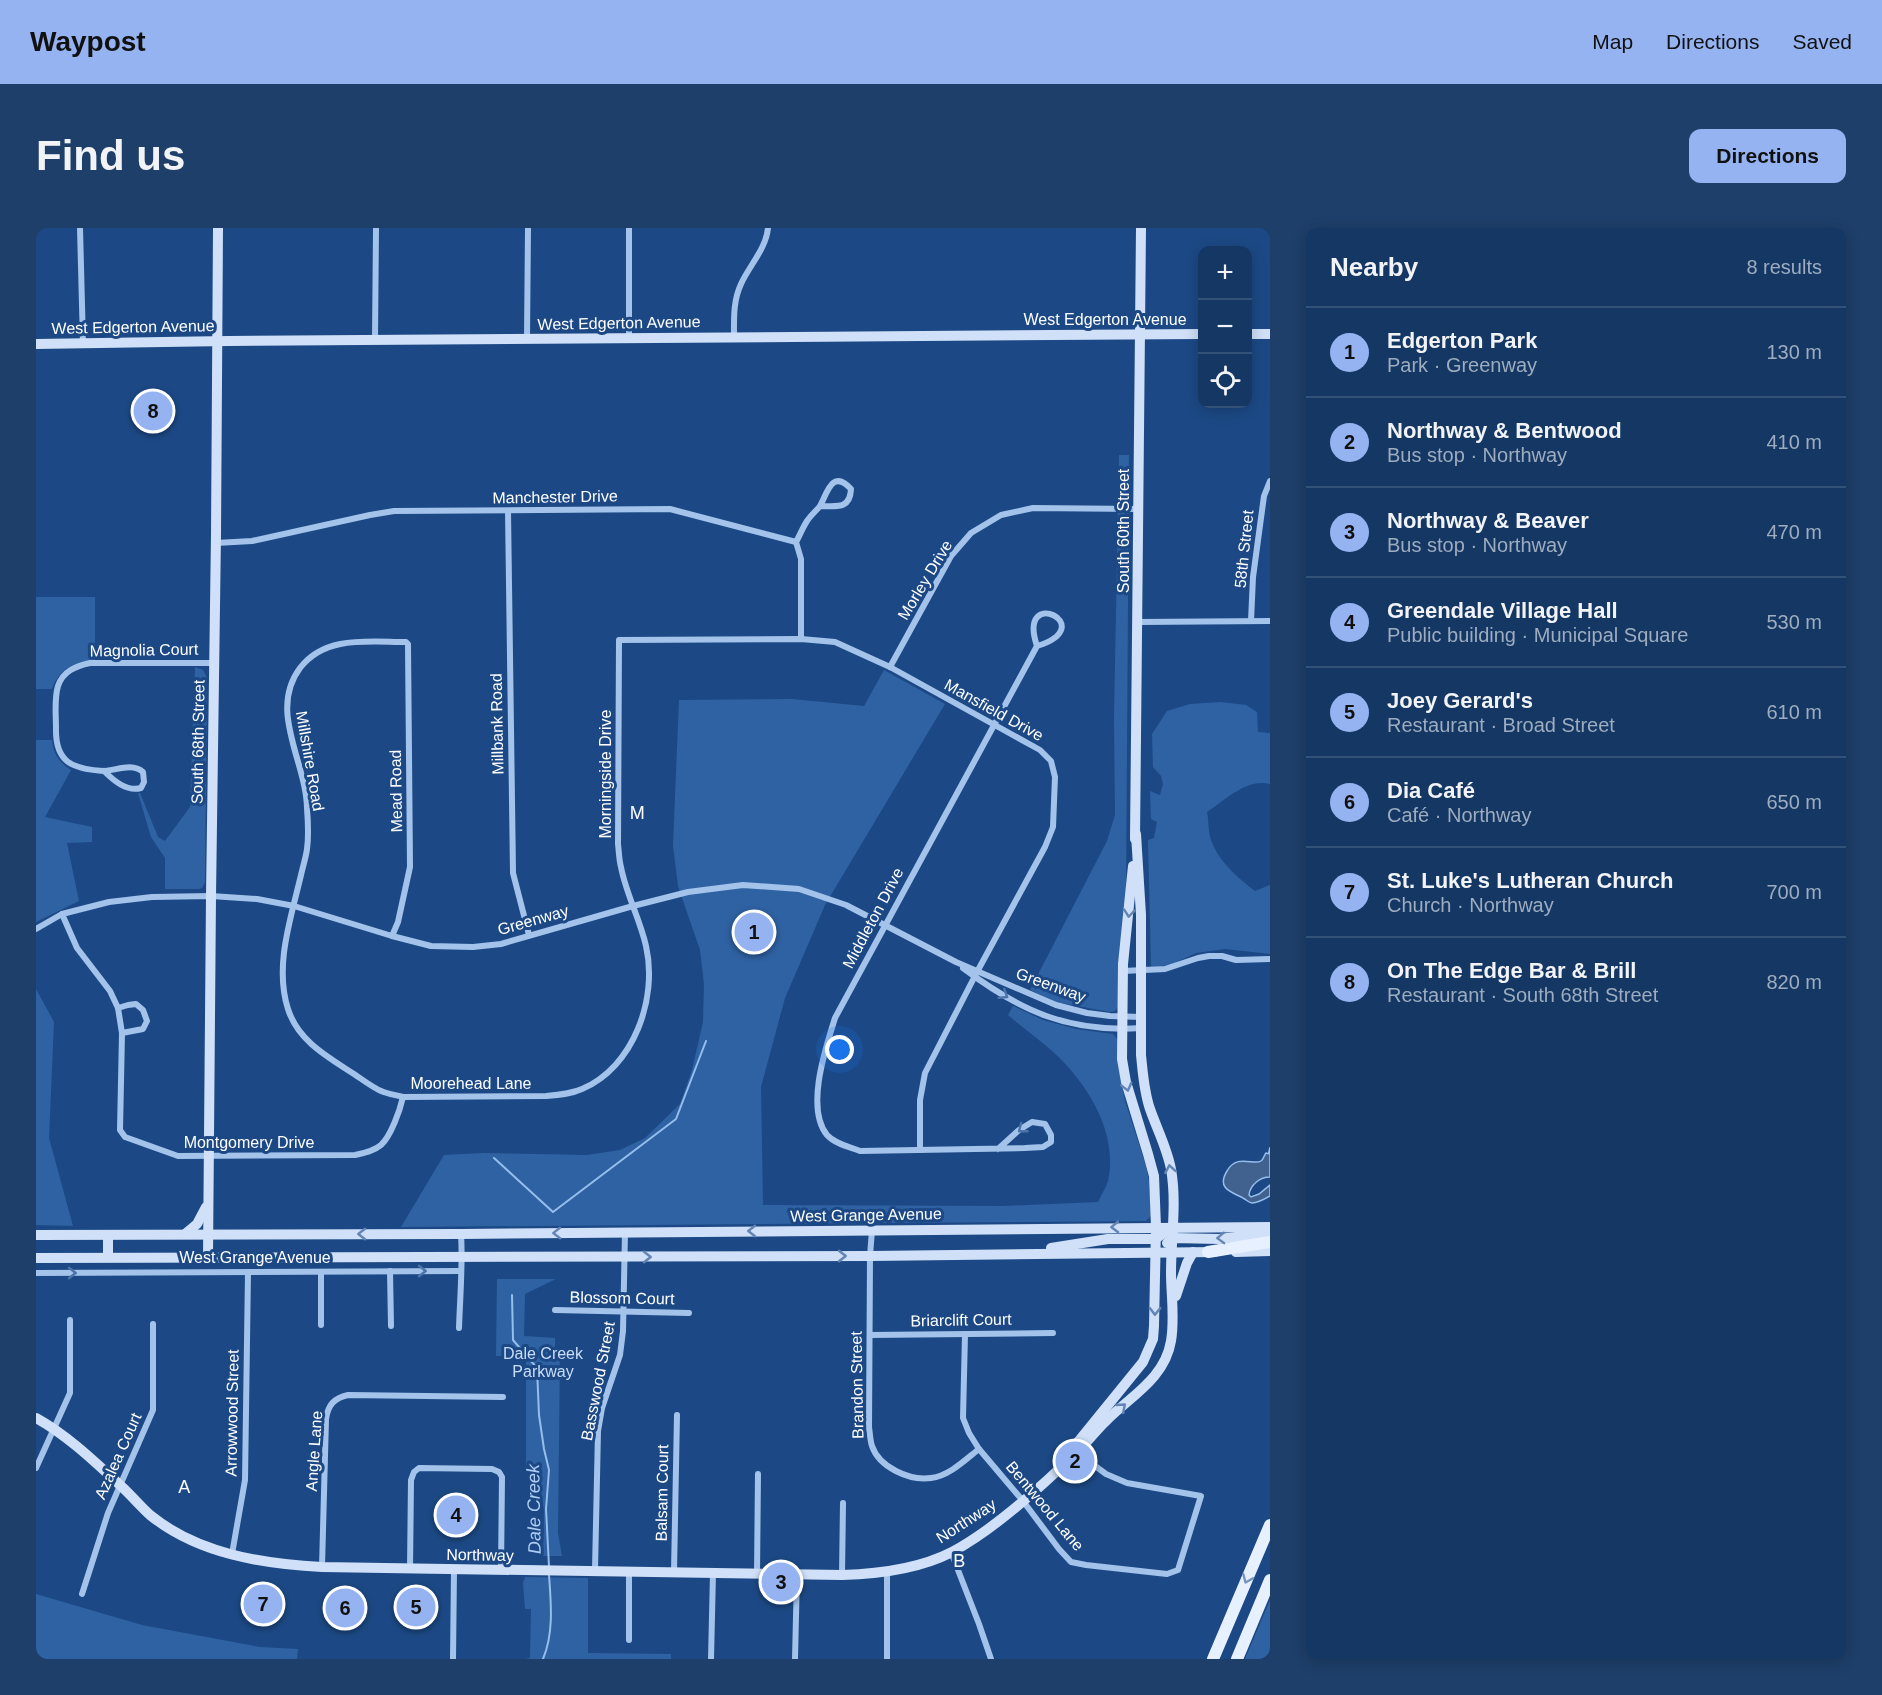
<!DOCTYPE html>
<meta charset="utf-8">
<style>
:root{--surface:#153764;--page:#1e3f6a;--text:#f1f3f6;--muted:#9dacbf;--line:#345178;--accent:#95b2f1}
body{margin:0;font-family:Helvetica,sans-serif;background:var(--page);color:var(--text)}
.controls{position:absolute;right:18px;top:18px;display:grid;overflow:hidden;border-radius:12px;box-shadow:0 3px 15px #0003}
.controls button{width:54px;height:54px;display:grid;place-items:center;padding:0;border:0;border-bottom:2px solid var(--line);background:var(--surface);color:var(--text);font:30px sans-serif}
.you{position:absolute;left:804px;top:822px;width:21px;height:21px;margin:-15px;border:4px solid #fff;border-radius:50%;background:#1a73e8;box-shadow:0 0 0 9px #1a73e833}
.badge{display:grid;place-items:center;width:39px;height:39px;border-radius:50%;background:var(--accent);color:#111;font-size:20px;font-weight:700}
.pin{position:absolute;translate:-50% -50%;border:3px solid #fff;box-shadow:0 2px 6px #0006}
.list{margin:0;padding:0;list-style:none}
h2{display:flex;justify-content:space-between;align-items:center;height:78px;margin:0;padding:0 24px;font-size:26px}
h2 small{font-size:20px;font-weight:400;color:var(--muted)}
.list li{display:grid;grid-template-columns:39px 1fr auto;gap:18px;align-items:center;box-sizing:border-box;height:90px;padding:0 24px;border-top:2px solid var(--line)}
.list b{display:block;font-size:22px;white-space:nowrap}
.list p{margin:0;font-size:20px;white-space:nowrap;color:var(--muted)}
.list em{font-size:20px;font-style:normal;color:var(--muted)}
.icon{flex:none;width:33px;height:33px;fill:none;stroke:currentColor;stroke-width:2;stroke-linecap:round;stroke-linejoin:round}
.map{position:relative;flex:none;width:1234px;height:1431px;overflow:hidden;border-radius:12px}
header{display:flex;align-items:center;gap:36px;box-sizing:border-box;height:84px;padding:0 30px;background:var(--accent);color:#111}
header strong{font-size:28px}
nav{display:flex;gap:33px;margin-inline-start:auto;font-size:21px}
.intro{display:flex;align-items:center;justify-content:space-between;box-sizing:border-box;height:144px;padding:0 36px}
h1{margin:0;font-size:42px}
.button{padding:15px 27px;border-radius:12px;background:var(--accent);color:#111;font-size:21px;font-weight:700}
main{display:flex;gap:36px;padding:0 36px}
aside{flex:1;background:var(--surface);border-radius:12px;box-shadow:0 3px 15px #0003}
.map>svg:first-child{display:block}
.green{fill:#2f62a3}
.water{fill:#41628f;stroke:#96beed;stroke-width:1.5}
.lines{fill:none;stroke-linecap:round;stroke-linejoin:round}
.stream{stroke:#96beed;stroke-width:2}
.street{stroke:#a3c3eb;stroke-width:6}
.secondary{stroke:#cfe0f8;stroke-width:10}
.primary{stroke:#e7f0ff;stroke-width:12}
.oneway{stroke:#6485b3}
.oneway2{stroke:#4b74a9}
.oneway3{stroke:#7794bc}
.labels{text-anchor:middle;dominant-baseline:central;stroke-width:6;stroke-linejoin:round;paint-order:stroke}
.street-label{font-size:16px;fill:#fff;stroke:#1c4985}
.park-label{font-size:16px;fill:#c8ddf8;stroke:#1c4985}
.neighbourhood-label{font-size:18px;letter-spacing:1.5px;fill:#fff;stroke:#1c4985}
.water-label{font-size:18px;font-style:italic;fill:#aecdf3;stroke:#1c4985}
</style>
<header>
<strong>Waypost</strong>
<nav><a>Map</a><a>Directions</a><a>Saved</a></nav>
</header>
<div class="intro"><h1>Find us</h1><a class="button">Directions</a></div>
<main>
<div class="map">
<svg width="1234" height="1431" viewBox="0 0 1234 1431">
<rect width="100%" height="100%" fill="#1c4985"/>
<g class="green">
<polygon points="1083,227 1093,227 1090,667 1082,779 1079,783 1074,784 1020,774 994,762 1071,613 1079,587 1078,489"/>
<path d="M 0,369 L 59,369 L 59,432 C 39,433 23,441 16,461 L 0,461 Z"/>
<polygon points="159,439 167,442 171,450 169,654 166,660 163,661 129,661 129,630 115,609 102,565 104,565 122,609 129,613 154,579"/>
<path d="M 848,442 L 909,476 L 789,677 L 749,770 L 725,859 L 727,977 L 967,978 L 1062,974 C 1065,967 1070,960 1072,953 C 1083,904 1050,853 1015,822 C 1001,810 986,799 972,787 L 977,778 L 1007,792 L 1040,801 L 1077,806 L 1082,812 L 1084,848 L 1089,873 L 1110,938 L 1113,953 L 1115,988 L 1110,993 L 365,999 L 408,927 L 448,925 L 551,927 L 584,922 L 609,910 L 644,876 L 656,842 L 667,794 L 668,756 L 664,722 L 642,658 L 637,618 L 643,472 L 756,471 L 828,478 Z"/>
<path d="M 1184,474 L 1210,477 L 1221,484 L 1222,504 L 1234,505 L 1234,556 C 1211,550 1189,572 1171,584 C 1173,593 1172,604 1175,612 C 1183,634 1201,649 1219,663 L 1234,657 L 1234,726 L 1189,721 L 1160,725 L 1134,737 L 1115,739 L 1112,612 L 1118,610 L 1121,594 L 1115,591 L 1114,563 L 1124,567 L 1127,556 L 1125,548 L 1117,539 L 1116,506 L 1131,483 L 1154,476 Z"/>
<path d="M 0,512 L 16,512 C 17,526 24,535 35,542 L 9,589 L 56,599 L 56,614 L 31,615 L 43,673 L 0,694 Z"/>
<polygon points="0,761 18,794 13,910 37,998 0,997"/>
<polygon points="461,1051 520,1051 489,1066 488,1108 519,1110 519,1121 524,1121 522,1305 526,1328 507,1328 508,1283 502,1243 490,1242 490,1128 460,1128"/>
<polygon points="489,1349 552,1350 552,1425 635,1426 635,1431 489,1431 494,1430 495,1381 489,1381 487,1355"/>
<polygon points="0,1366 106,1397 224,1419 262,1421 261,1431 0,1431"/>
<polygon points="1234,1372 1234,1431 1209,1431"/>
</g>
<path class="water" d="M 1230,925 L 1234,926 L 1234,949 C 1224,949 1214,957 1213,967 L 1215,969 L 1223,966 L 1234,957 L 1234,968 C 1229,971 1222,975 1216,975 C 1211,974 1211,972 1207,970 C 1196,964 1180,961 1191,943 C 1201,925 1218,938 1225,933 C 1228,931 1228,927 1230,925 Z"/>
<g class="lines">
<g class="stream">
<polyline points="1233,925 1234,920"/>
<polyline points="458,930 517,984 640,891 670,813"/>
<polyline points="476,1067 477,1112 501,1140 503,1187 508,1221 513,1242 510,1281 513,1338"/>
<path d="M 507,1431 C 518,1405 515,1375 513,1347"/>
</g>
<g class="street">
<polyline points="44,0 47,115"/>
<path d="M 698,109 C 698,91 697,73 705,56 C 713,38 730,21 732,0"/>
<polyline points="593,110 593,0"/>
<polyline points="339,111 340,0"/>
<polyline points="491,111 492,0"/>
<polyline points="472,283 477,645 493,707"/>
<path d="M 760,314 C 764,307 767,299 771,293 C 775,287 780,283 784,278 C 791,266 796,240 815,261 C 814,282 800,278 784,278"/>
<polyline points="760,314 765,331 765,411"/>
<polyline points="180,315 216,313 334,287 358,283 634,281 760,314"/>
<polyline points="1215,393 1217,349 1228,268 1234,253"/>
<polyline points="1102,394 1234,393"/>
<polyline points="854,439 915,328 935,305 965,287 997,280 1102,281"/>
<path d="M 68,543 C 78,553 91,564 105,560 L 108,554 L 107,544 C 95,534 80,543 67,543 C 36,541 19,534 20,500 C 20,487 18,471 22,458 C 27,443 40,438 54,435 L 178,435"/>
<path d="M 26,686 L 41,720 L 74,763 L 82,780 L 86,805 L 84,902 L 89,909 L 142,928 L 319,927 C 329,925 338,923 345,917 C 355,908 364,882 367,869"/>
<polyline points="0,701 26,686 73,674 116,669 175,668 221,671 258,678 356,708 395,718 437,719 465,716 597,678 652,664 707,657 763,661 810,677 920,734 1020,777 1051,785 1074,788 1105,789"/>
<path d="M 356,708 L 362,694 L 374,639 L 372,416 L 370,414 C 333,414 289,407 264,440 C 232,483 270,533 271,580 C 272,593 273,607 271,621 C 270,629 267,638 265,647 C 255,690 238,738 252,781 C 262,813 292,829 318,846 C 327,852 336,859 345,863 C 352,866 360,867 367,869 L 510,868 C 523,867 535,866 546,861 C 598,839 622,770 610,718 C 604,691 590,666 585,639 C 583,632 583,624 582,616 L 583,412 L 765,411 L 799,414 L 854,439 L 1004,522 L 1015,533 L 1019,549 L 1017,599 L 1009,619 L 941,744 L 889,845 L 884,872 L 884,922"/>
<path d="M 927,740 C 984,783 1033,805 1105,800"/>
<polyline points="1087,743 1129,741 1162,730 1173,728 1186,728 1200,732 1234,731"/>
<polyline points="82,780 92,777 100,776 107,782 111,793 107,801 86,805"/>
<path d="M 962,921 L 983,902 L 996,894 L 1009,896 L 1015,907 L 1015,914 L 1007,919 L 989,920 L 824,923 C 814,919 799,916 791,907 C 769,880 790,819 799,790 L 1001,418 C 1066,398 980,356 1001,418"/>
<path d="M 836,1002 L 834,1028 L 833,1199 C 834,1205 834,1212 836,1218 C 843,1239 873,1253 895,1250 C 913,1248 929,1232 943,1221"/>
<polyline points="354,1043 355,1098"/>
<polyline points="0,1045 425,1043"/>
<polyline points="519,1082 653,1085"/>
<polyline points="285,1097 285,1044"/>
<path d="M 423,1100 C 424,1069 427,1037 425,1006"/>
<polyline points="929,1106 927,1190 933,1205 943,1221 987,1273 1023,1321 1035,1334 1050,1337 1131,1346 1142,1342 1165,1268 1091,1255 1070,1246 1036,1221"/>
<polyline points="834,1107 1017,1105"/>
<polyline points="0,1240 34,1165 34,1092"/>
<polyline points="915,1324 943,1396 955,1431"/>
<polyline points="196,1326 209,1252 212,1044"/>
<path d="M 286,1339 L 290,1191 C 292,1177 298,1170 312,1167 L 467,1169"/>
<polyline points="374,1341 375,1252 378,1244 383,1240 456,1241 463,1244 466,1249 465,1342"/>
<polyline points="559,1342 562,1203 566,1180 584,1127 587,1103 589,1004"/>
<polyline points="638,1344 641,1187"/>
<polyline points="721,1346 722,1246"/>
<polyline points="806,1347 807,1275"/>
<polyline points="46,1366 72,1285 117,1182 117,1096"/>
<polyline points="593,1412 593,1344"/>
<polyline points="417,1431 418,1342"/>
<polyline points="675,1431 677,1345"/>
<polyline points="759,1431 761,1346"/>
<polyline points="851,1431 851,1343"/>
</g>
<g class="secondary">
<polyline points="1212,106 1234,106"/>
<polyline points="0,116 192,113 1166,106"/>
<polyline points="1099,611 1105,0"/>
<polyline points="149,1006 161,996 170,979"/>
<polyline points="0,1007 425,1006 1234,999"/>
<polyline points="1131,1015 1137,1010 1183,1011 1234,1005"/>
<polyline points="1015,1020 1072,1011 1119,1011 1137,999"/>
<polyline points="1200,1024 1234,1023"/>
<polyline points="72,1029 72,1007"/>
<polyline points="172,1029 175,668 180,306 182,0"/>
<polyline points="0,1030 834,1028 1179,1024"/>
<polyline points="1140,1068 1151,1035 1157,1024"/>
<path d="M 0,1190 C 31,1207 59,1234 85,1258 C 95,1267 104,1278 114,1287 C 162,1326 227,1336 286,1339 L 806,1347 C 842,1346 883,1341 916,1324 C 959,1301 1005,1259 1040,1225 C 1051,1215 1060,1202 1071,1192 C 1095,1168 1129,1150 1135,1113 C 1139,1090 1135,1067 1135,1045 C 1135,1010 1141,975 1135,941 C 1131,920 1121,901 1114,881 C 1108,864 1107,846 1105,827 L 1105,687 L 1100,606"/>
<polyline points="1042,1214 1107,1134 1117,1111 1118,1098 1120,999 1118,948 1112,926 1090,854 1086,831 1087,736 1097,638"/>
</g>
<g class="primary">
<polyline points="1172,1024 1234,1014"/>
<polyline points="1177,1431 1234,1297"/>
<polyline points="1201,1431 1234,1352"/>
</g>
</g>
<defs><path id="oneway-chevron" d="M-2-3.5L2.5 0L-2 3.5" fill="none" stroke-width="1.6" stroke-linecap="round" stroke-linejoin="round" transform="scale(1.5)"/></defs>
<g class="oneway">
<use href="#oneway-chevron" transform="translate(1093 685) rotate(96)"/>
<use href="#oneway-chevron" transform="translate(1091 859) rotate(76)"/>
<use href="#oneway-chevron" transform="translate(1134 941) rotate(-100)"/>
<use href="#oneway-chevron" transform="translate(1079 999) rotate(179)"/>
<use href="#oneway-chevron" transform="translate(716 1003) rotate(180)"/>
<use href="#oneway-chevron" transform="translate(521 1005) rotate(179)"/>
<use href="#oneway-chevron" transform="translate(326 1006) rotate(180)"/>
<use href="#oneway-chevron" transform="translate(1185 1010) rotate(178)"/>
<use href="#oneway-chevron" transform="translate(806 1028)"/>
<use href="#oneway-chevron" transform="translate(611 1029)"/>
<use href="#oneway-chevron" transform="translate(1119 1083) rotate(91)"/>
<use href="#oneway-chevron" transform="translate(1086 1179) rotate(-41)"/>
</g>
<g class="oneway2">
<use href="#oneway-chevron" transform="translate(968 767) rotate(32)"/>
<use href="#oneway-chevron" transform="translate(986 901) rotate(142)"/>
<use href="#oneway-chevron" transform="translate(386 1043)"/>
<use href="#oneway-chevron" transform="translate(36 1045)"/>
</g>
<use class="oneway3" href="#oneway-chevron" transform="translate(1211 1351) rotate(113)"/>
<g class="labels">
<g class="street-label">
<text x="1069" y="91">West Edgerton Avenue</text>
<text transform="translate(583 95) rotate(-1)">West Edgerton Avenue</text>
<text transform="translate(97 99) rotate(-1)">West Edgerton Avenue</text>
<text transform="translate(519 269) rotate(-1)">Manchester Drive</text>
<text transform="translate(1087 303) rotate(-90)">South 60th Street</text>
<text transform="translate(1208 321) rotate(-84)">58th Street</text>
<text transform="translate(889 352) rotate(-59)">Morley Drive</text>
<text transform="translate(108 422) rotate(-1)">Magnolia Court</text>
<text transform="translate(958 482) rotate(29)">Mansfield Drive</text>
<text transform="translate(461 496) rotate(-91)">Millbank Road</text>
<text transform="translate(162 514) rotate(-89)">South 68th Street</text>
<text transform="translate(274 533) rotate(80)">Millshire Road</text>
<text transform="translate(569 546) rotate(-90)">Morningside Drive</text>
<text transform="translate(360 563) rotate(-91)">Mead Road</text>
<text transform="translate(837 690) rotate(-62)">Middleton Drive</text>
<text transform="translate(497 692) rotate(-16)">Greenway</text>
<text transform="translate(1015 757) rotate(20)">Greenway</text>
<text x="435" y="855">Moorehead Lane</text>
<text x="213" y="914">Montgomery Drive</text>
<text transform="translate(830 987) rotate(-1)">West Grange Avenue</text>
<text x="219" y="1029">West Grange Avenue</text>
<text transform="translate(586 1070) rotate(1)">Blossom Court</text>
<text transform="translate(925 1092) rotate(-1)">Briarclift Court</text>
<text transform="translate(562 1153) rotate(-79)">Basswood Street</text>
<text transform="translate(821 1157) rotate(-91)">Brandon Street</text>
<text transform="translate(196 1185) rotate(-89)">Arrowwood Street</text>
<text transform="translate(278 1223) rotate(-86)">Angle Lane</text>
<text transform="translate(82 1228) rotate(-66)">Azalea Court</text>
<text transform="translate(626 1265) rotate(-89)">Balsam Court</text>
<text transform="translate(1009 1278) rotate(50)">Bentwood Lane</text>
<text transform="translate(930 1293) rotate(-33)">Northway</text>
<text transform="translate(444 1327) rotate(1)">Northway</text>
</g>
<g class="park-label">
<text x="507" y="1125">Dale Creek<tspan x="507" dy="18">Parkway</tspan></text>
</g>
<g class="neighbourhood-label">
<text x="602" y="585">M</text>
<text x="149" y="1259">A</text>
<text x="924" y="1333">B</text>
</g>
<g class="water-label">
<text transform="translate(498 1281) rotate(-91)">Dale Creek</text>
</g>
</g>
</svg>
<div class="controls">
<button>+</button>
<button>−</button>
<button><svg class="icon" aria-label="locate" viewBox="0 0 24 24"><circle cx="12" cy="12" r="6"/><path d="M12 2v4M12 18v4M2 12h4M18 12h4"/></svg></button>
</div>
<div class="you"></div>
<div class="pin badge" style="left:718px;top:704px">1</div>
<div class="pin badge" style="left:1039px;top:1233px">2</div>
<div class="pin badge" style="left:745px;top:1354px">3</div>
<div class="pin badge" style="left:420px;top:1287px">4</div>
<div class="pin badge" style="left:380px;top:1379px">5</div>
<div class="pin badge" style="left:309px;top:1380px">6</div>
<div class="pin badge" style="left:227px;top:1376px">7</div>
<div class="pin badge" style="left:117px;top:183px">8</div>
</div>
<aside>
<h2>Nearby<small>8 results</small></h2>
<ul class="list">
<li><span class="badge">1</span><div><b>Edgerton Park</b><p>Park · Greenway</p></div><em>130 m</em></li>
<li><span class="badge">2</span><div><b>Northway &amp; Bentwood</b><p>Bus stop · Northway</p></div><em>410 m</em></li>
<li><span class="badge">3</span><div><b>Northway &amp; Beaver</b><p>Bus stop · Northway</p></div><em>470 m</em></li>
<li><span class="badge">4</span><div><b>Greendale Village Hall</b><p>Public building · Municipal Square</p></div><em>530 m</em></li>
<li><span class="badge">5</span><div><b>Joey Gerard's</b><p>Restaurant · Broad Street</p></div><em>610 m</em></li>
<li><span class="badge">6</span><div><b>Dia Café</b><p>Café · Northway</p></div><em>650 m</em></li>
<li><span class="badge">7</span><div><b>St. Luke's Lutheran Church</b><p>Church · Northway</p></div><em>700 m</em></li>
<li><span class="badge">8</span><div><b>On The Edge Bar &amp; Brill</b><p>Restaurant · South 68th Street</p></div><em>820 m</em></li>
</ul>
</aside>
</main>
